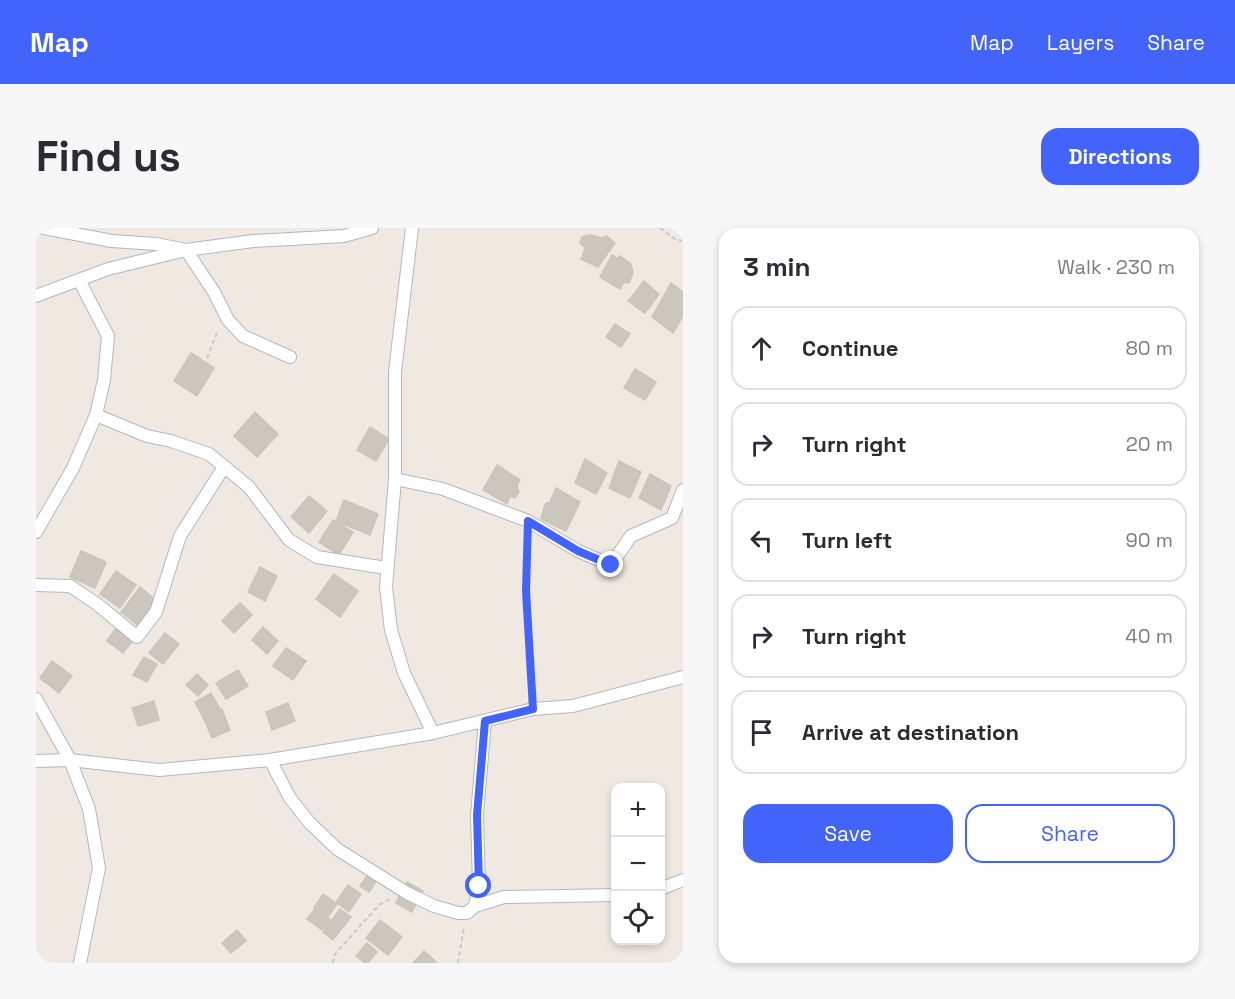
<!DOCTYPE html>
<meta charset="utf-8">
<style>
:root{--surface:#fff;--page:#f7f7f7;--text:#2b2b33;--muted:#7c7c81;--line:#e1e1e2;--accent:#4264fb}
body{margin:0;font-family:"Space Grotesk",sans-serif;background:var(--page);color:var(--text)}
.controls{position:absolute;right:18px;bottom:18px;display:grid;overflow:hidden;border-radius:12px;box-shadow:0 3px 9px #0003}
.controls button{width:54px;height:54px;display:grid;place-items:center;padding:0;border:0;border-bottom:2px solid var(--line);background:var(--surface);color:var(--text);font:30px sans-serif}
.stop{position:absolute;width:18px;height:18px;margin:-14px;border:4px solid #4264fb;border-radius:50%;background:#fff}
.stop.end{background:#4264fb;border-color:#fff;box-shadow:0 2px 6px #0008}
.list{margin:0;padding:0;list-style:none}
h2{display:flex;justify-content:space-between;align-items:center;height:78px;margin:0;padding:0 24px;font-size:26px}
h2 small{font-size:20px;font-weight:400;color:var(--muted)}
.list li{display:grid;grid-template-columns:39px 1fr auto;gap:18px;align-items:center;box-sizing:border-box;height:84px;margin:0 12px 12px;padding:0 12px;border:2px solid var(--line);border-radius:18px}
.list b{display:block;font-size:22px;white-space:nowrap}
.list em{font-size:20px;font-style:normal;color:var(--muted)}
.actions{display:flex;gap:12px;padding:18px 24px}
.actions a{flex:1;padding:14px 0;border:2px solid var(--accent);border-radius:18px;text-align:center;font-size:21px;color:var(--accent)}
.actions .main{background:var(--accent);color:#fff}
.icon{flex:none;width:33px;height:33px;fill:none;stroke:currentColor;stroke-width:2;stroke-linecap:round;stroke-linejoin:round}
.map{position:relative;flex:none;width:647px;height:735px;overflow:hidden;border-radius:18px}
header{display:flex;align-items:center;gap:36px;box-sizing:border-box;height:84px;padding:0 30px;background:var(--accent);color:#fff}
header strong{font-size:28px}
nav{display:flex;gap:33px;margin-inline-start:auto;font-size:21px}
.intro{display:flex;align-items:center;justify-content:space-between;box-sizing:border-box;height:144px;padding:0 36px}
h1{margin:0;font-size:42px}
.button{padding:15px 27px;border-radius:18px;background:var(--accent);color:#fff;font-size:21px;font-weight:700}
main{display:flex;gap:36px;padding:0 36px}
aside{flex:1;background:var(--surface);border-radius:18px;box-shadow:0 3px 9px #0003}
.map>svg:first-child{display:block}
.building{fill:#cbc7bf;stroke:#cbc5ba;stroke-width:1.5}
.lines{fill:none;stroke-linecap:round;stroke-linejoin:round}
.minor-casing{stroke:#b4b7c1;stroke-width:14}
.path{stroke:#c9c9c9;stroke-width:2;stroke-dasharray:4.5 3;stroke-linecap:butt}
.minor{stroke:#fff;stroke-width:12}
.route{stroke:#4264fb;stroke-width:8}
</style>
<header>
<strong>Map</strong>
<nav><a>Map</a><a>Layers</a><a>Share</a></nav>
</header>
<div class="intro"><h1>Find us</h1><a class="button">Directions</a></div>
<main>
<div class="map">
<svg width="647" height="735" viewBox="0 0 647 735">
<rect width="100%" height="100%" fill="#efe9e1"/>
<g class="building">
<polygon points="555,7 566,10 571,8 579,15 562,39 545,31 549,20 544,15 546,9"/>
<polygon points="576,27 581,30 584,28 595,36 597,45 593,55 588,54 584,61 564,49"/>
<polygon points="608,53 623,66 609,85 592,73"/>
<polygon points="635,55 647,64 647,88 637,105 616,89"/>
<polygon points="579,96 594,106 585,119 570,109"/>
<polygon points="155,125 178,140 161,168 138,153"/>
<polygon points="599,141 620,154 609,172 588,160"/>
<polygon points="219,184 242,206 221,229 198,208"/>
<polygon points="334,199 353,211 340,233 321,222"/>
<polygon points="549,231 571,245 560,266 539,255"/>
<polygon points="583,233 605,244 594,270 573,260"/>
<polygon points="461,237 484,252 481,257 483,264 479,270 474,268 471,276 447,262"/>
<polygon points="614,246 635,258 625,282 603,270"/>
<polygon points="520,260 544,274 530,303 505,291 509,276 514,274"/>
<polygon points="273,268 291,283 273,305 255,289"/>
<polygon points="308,272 342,286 334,307 300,293"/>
<polygon points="297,292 317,304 303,327 283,314"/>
<polygon points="45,323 70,334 59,360 34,349"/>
<polygon points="224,339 241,348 229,373 212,364"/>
<polygon points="80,343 100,357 84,380 64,366"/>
<polygon points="298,346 322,363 304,389 280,371"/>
<polygon points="104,359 123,375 104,399 85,384"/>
<polygon points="204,375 216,387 198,405 186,393"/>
<polygon points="82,397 99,410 87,425 71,413"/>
<polygon points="227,399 242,413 231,426 216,412"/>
<polygon points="129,405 143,416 127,436 113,425"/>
<polygon points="250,420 270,433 257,452 237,438"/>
<polygon points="108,429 121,436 111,454 97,447"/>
<polygon points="16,433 36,448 23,465 4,450"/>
<polygon points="202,442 212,458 190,471 180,455"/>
<polygon points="161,446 172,457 162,468 150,457"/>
<polygon points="175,465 184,481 167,489 159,474"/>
<polygon points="118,473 123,492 102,498 96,480"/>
<polygon points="252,475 259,493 236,502 230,484"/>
<polygon points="186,481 194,502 176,510 167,489"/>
<polygon points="334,643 343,649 333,664 324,658"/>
<polygon points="371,654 387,663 376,684 360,675"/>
<polygon points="312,657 325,666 313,684 300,674"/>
<polygon points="287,666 301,676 292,689 278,680"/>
<polygon points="279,681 294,692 286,702 271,691"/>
<polygon points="304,681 315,689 297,712 287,704"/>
<polygon points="344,692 366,709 352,727 330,710"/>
<polygon points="201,702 210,713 195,725 186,715"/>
<polygon points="331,715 341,724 332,735 329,735 320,728"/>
<polygon points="388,723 401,735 377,735"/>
</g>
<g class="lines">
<g class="minor-casing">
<g id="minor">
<polyline points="8,0 76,13 120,16 150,22 178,64 192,92 207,108 254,129"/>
<polyline points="376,0 359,144 359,251 350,359 355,402 368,445 397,505"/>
<polyline points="0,68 72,41 150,22 217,13 308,8 336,0"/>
<polyline points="60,187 111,208 135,213 173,226 213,259 253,312 281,329 350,340"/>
<polyline points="359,251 407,261 492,293 542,323 575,337 595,308 636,290 647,262"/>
<polyline points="0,304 37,240 60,187 68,152 72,108 43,52"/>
<polyline points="0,357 34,358 61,376 101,409 120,384 144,308 188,239"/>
<polyline points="0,471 34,532 53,581 63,640 44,735"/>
<polyline points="234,532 254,570 273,594 301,621 371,665 398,678 422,685 431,685 439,678 443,658 441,587 449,493"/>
<polyline points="0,533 34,532 123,542 234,532 397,505 497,481 537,478 647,449"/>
<polyline points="624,661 647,652"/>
<polyline points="439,678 468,669 580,667"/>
</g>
</g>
<g class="path">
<polyline points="624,0 639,11 647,13"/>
<polyline points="171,130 182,102"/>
<polyline points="492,307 490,363 497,469"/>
<polyline points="297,735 299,726 343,677 354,671"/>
<polyline points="422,735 428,699"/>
</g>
<use href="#minor" class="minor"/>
</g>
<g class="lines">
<polyline class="route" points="443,658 441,587 449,493 497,481 490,363 492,293 542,323 575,337"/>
</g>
</svg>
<div class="controls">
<button>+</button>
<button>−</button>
<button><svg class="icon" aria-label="locate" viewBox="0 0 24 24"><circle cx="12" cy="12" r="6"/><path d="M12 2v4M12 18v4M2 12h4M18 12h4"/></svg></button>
</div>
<div class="stop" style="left:443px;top:658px"></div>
<div class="stop end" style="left:575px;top:337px"></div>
</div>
<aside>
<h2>3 min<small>Walk · 230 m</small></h2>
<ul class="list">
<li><svg class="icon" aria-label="ahead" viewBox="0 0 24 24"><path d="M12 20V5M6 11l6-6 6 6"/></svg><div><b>Continue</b></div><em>80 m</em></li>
<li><svg class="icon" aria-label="right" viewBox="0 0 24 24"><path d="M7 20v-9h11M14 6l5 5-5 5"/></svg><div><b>Turn right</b></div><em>20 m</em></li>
<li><svg class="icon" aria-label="left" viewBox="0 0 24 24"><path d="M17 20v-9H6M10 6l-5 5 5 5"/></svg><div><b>Turn left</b></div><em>90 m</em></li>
<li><svg class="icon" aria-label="right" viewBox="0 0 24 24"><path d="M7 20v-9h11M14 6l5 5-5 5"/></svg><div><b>Turn right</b></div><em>40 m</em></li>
<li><svg class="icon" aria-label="arrive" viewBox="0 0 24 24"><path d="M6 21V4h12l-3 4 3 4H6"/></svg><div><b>Arrive at destination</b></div></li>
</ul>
<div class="actions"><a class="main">Save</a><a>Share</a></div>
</aside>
</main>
